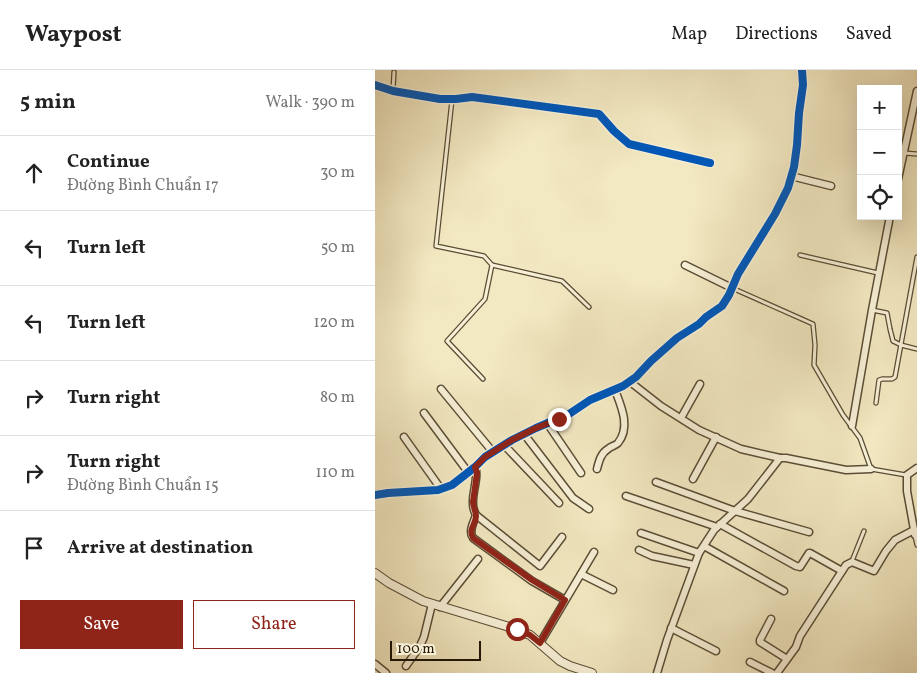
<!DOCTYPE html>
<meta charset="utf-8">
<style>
:root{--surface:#fff;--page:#f2f2f2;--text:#222;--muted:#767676;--line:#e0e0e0;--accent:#8f2418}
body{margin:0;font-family:Vollkorn,serif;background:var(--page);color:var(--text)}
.controls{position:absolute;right:15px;top:15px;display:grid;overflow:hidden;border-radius:0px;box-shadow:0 5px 20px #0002}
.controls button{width:45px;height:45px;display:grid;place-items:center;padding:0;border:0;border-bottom:1px solid var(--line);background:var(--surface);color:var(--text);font:25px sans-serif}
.scale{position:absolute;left:15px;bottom:12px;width:91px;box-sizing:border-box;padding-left:5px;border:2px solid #281906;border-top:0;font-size:14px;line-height:18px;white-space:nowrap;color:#281906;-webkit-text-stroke:4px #f7f0d7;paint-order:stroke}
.stop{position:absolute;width:15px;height:15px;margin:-11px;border:4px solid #8f2418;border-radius:50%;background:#fff}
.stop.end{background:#8f2418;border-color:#fff;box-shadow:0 1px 5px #0008}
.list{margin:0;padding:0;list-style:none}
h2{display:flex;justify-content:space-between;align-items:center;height:65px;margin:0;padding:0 20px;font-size:21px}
h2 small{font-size:16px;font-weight:400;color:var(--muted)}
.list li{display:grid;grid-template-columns:32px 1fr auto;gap:15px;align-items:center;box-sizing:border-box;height:75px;padding:0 20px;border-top:1px solid var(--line)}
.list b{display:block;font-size:19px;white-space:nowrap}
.list p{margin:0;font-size:16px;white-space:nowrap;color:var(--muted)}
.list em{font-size:16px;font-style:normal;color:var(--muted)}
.actions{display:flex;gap:10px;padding:15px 20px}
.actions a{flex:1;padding:11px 0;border:1px solid var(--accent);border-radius:0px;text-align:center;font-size:18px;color:var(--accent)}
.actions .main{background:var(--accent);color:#fff}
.icon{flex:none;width:28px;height:28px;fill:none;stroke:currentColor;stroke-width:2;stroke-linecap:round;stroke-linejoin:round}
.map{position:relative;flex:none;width:542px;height:603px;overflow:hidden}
header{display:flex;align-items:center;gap:30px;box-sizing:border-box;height:70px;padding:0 25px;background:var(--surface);border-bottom:1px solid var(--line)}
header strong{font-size:24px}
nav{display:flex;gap:28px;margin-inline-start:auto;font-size:18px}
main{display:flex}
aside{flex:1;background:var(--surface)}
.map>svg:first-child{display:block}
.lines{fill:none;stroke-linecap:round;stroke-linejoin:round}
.service-casing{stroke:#5a4d35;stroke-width:5.5}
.minor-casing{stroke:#5a4d35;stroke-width:9}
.tertiary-casing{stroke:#5a4d35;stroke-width:10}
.service{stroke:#f7f0d7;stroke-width:3}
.minor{stroke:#f7f0d7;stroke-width:6}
.tertiary{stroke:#f7f0d7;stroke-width:8}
.cycleway-casing{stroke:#f7f0d7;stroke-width:11}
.cycleway{stroke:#0057b8;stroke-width:8}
.route{stroke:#8f2418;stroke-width:6}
</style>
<header>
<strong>Waypost</strong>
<nav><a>Map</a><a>Directions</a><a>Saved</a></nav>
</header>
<main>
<aside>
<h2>5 min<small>Walk · 390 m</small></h2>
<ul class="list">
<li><svg class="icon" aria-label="ahead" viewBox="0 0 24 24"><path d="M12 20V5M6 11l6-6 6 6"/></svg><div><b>Continue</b><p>Đường Bình Chuẩn 17</p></div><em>30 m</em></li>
<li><svg class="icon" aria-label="left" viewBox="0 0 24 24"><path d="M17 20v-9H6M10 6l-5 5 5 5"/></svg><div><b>Turn left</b></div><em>50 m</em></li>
<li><svg class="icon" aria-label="left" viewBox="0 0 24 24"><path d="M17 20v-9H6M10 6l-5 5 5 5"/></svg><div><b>Turn left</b></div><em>120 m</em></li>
<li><svg class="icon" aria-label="right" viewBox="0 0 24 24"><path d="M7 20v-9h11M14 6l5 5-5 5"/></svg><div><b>Turn right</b></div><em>80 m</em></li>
<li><svg class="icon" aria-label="right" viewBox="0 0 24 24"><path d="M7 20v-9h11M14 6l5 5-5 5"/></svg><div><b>Turn right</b><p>Đường Bình Chuẩn 15</p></div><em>110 m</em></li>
<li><svg class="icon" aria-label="arrive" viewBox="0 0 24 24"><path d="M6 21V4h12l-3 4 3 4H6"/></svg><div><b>Arrive at destination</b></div></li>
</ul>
<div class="actions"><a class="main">Save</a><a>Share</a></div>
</aside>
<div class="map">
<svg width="542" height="603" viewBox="0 0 542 603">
<rect width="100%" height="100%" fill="#f2e8c1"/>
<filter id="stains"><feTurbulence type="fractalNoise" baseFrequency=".004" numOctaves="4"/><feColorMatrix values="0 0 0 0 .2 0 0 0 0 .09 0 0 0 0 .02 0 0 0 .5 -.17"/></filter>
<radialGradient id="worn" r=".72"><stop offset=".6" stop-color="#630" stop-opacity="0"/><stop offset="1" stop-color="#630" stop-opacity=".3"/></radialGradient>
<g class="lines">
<g class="service-casing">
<g id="service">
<polyline points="18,20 19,2"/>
<polyline points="77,30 61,176 109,186 117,195 187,211 214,237"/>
<polyline points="529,83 542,84"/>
<polyline points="425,185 503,203"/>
<polyline points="357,218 438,254 440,275 439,295 468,345 485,368 496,399 531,405"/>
<polyline points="497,240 512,243 515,259 518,271 526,275 542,279"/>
<polyline points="108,309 72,271 110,229 117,195"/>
<polyline points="501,333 504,310 507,309 517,309 520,307 542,187"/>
<polyline points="540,466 542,475"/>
<polyline points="477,491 489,461"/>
</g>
</g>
<g class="minor-casing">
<g id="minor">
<polyline points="0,15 18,21 65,29 81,29 97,27 224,44 239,61 254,74 335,93"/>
<polyline points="416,106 456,116"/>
<polyline points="523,109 542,21"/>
<polyline points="310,195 357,218"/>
<polyline points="254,311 286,336 324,360 366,379 405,388"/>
<polyline points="66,319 117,381"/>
<polyline points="49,343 93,402"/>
<polyline points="306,348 325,314"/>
<polyline points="172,353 206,403"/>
<polyline points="477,356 497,240 515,146"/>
<polyline points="149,364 198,428 214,439"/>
<polyline points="29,367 66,419"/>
<polyline points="129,375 184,433"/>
<path d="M 100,397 C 104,407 97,422 98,434 C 98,438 99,441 101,445 L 165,496 L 187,467"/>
<polyline points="542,398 532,405 532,421 540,465 542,466"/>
<path d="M 222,399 C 224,391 226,383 233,379 C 236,376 240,376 243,373 C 256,357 246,336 240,320"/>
<polyline points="318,409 341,367"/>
<polyline points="281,412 360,441 434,462"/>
<polyline points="0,425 13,423 63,420 77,415 100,397 110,387 137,370 161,358 194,344 215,330 248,316 261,307 276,291 302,268 324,254 331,247 347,236 354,225 363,204 400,144 413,118 419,97 422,75 424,43 428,15 427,0"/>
<polyline points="251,426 342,457"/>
<path d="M 101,445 C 99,452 93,461 98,468 L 157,511 L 190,530"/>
<polyline points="345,454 421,496 425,497 434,483 435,483 467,501"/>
<polyline points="266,463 324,483"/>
<polyline points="329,476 409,521"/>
<polyline points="264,480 277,486 319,495"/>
<polyline points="206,504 238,520"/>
<polyline points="65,537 103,489"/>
<polyline points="396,549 385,570 385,572 412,589"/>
<polyline points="296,558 341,581"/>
<polyline points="165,573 219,482"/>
<polyline points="375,592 397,603"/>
<polyline points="0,594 11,603"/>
<polyline points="31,596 45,576 49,567 57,534"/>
<polyline points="282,603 292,570 324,483 339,460 373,429 405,388 411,388 471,400 496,399"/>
<polyline points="402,603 421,577 425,566 471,495 477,492 499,501 511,481 520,470 539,460"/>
</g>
</g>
<g class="tertiary-casing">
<polyline id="tertiary" points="0,503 14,513 48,531 131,556 155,565 185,591 195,596 217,603"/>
</g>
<use href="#service" class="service"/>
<use href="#minor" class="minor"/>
<use href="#tertiary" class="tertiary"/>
<g class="cycleway-casing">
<g id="cycleway">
<polyline points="0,15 18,21 65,29 81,29 97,27 224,44 239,61 254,74 335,93"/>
<polyline points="0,425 13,423 63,420 77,415 100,397 110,387 137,370 161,358 194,344 215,330 248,316 261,307 276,291 302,268 324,254 331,247 347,236 354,225 363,204 400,144 413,118 419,97 422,75 424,43 428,15 427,0"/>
</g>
</g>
<use href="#cycleway" class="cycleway"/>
</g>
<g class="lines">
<path class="route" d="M 142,559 L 155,565 L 165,573 L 190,530 L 157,510 L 98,468 C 93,458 101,455 101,446 C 101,441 98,437 98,432 L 102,403 L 100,397 L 110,387 L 137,370 L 161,358 L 184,349"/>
</g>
<rect width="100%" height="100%" filter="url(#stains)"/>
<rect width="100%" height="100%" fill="url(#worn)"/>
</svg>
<div class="controls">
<button>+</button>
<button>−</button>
<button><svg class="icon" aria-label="locate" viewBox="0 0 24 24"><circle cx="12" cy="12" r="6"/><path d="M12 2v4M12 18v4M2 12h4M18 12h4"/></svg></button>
</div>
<div class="scale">100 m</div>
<div class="stop" style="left:142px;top:559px"></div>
<div class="stop end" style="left:184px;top:349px"></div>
</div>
</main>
